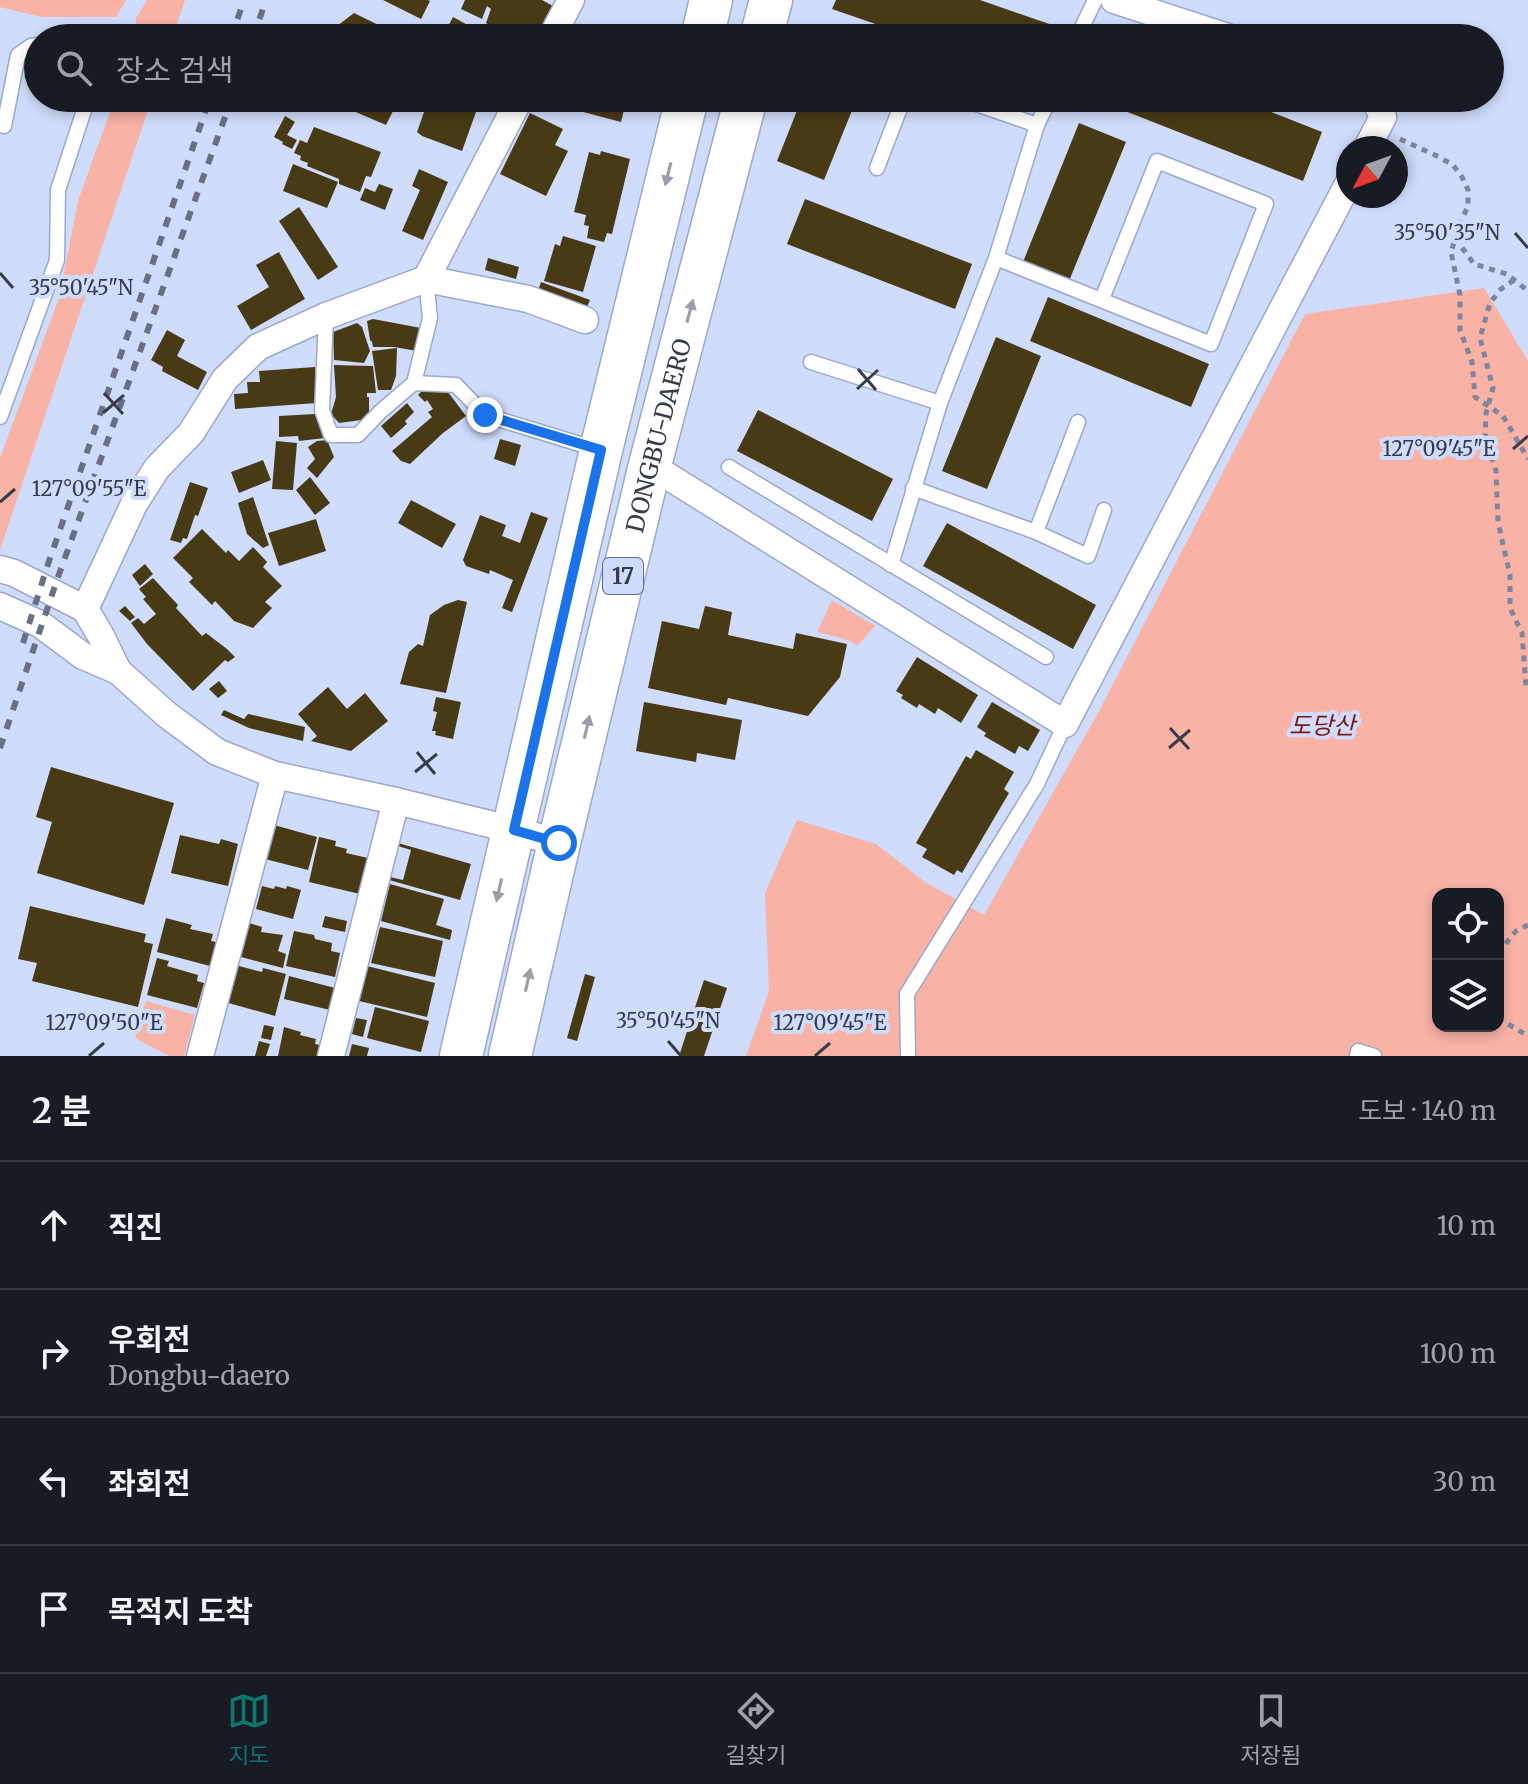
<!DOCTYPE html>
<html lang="ko">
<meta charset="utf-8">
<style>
:root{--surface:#171b24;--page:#242831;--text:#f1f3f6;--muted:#9ea1a6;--line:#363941;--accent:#0f766e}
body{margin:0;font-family:Merriweather,"Noto Sans KR",serif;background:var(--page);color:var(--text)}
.controls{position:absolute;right:24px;bottom:24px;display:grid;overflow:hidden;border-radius:16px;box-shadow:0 4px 12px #0003}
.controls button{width:72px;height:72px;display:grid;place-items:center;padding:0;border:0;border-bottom:2px solid var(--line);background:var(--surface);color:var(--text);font:40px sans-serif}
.compass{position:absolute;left:1336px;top:136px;width:72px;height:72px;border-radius:50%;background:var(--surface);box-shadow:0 4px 12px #0003;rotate:229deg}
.stop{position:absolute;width:24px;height:24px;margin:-18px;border:6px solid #1a73e8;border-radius:50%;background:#fff}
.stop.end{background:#1a73e8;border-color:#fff;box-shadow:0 2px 8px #0008}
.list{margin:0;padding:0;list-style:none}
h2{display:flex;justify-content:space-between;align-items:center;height:104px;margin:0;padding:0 32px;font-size:34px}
h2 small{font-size:26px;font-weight:400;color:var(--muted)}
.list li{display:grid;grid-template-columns:52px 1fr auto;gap:24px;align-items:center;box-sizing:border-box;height:128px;padding:0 32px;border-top:2px solid var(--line)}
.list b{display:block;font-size:30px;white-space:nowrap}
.list p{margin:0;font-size:26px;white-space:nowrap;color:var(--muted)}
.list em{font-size:26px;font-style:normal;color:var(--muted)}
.icon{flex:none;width:44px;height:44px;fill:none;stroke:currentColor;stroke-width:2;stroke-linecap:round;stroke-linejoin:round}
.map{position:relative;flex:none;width:1528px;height:1056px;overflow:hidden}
.search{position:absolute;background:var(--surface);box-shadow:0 4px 12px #0003;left:24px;right:24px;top:24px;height:88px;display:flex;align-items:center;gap:20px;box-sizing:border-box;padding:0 28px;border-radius:44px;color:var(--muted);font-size:30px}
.sheet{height:616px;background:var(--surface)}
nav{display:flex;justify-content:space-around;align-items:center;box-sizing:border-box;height:112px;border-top:2px solid var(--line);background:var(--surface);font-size:22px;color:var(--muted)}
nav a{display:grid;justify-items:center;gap:4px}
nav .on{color:var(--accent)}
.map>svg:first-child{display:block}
.green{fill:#f8b2a6;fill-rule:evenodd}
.building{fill:#483a15}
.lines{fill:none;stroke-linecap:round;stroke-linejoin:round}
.service-casing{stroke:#9ba8cd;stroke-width:17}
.minor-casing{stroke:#9ba8cd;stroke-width:29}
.primary-casing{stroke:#9ba8cd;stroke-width:45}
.path{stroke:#7e869d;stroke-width:5;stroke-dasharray:6 6;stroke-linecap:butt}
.service{stroke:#fff;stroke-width:14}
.minor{stroke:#fff;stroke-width:26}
.primary{stroke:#fff;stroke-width:42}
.rail{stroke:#697085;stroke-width:6;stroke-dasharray:10 10;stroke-linecap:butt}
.oneway{fill:#9b9ea6}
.route{stroke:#1a73e8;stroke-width:10}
.ticks{fill:none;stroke:#373c4c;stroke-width:3}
.labels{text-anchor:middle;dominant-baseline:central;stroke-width:8;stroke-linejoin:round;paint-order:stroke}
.shield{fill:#d0dcfb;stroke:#656c80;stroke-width:2}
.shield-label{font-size:22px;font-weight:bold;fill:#373c4c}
.street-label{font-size:24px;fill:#373c4c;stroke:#d0dcfb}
.park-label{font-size:24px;font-style:italic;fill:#7b180f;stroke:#d0dcfb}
.ticks-label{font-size:20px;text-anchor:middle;fill:#373c4c;stroke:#d0dcfb;stroke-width:8;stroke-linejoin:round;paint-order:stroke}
</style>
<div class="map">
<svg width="1528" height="1056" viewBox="0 0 1528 1056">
<rect width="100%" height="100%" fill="#d0dcfb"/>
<g class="green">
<polygon points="0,0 126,0 116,17 41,17 0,7"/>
<polygon points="147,0 185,0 172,38 135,38 136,18"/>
<polygon points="115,98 152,98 0,550 0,458 59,298 78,201"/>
<path d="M 1484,288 L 1528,361 L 1528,1056 L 746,1056 L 769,991 L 765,893 L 797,820 L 876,844 L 925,882 L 984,915 L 1099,711 L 1305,314 ZM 1438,894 L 1498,894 L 1498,1026 L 1438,1026 Z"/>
<path d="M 832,600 L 875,626 L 857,646 C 847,637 830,636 817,632 Z"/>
<polygon points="146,1001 195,1015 184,1056 169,1056 135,1038"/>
</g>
<g class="building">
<polygon points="383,0 428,0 430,1 421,19"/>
<polygon points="465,0 542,0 553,6 537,38 509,38 486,23 491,9 487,6 482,19 461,9"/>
<polygon points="836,0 980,0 1061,28 1058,38 916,38 832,9"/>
<polygon points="354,13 405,38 328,38 324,36"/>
<polygon points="453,17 473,28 475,24 500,38 446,38 443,36"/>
<polygon points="587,26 627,37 627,38 584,38"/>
<polygon points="323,98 385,98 397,103 386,125"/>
<polygon points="429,98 481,98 462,151 422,136 417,132"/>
<polygon points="575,98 627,98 621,122 572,109"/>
<polygon points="802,98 857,98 824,180 777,161"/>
<polygon points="1130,98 1236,98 1322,132 1303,181 1125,111"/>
<polygon points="530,113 563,129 555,145 568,151 546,196 500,174"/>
<polygon points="285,116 295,122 287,135 297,140 292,149 282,144 283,142 274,137"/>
<polygon points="1079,123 1126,142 1069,281 1023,262"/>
<polygon points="314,127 381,152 371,177 366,176 360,192 339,184 339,179 307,166 308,163 300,160 301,156 294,153 300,140 307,143"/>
<polygon points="601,151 630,159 612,234 607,233 604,242 587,238 589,226 584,225 586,215 574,212 589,152 600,155"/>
<polygon points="293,164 338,182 327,208 283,191"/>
<polygon points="419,169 448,182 423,240 402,231 420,190 412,186"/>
<polygon points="379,184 393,189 385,210 360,200 365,188 375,192"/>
<polygon points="805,199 972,264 955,309 787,244"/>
<polygon points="299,207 338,267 318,280 279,221"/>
<polygon points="563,236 596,246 583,292 544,281 555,244 560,246"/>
<polygon points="279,252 305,299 251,330 237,306 269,287 256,265"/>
<polygon points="488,258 519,267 516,279 485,270"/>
<polygon points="541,282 590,300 585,312 537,294"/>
<polygon points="1048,297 1209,364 1191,407 1030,341"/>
<polygon points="373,319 421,328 417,351 394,347 373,347 372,342 370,340 367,321"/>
<polygon points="357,323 362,327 370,351 364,363 334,360 333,332"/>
<polygon points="167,330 185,340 177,356 207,372 198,390 162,371 163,367 151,360"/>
<polygon points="996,337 1041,356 987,489 942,471"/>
<polygon points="397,348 396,376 391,390 378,390 372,351"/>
<polygon points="334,365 373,366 376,393 367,393 367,397 369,397 369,419 339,423 331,414 336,397"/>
<polygon points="315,367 317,403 235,409 234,394 248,393 247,382 260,382 259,371"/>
<polygon points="421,392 448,392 466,416 443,433 410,464 401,461 392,451 432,417 428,412 433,409 427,400 425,402 418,395"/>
<polygon points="407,403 414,412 405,421 407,424 391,438 381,426"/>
<polygon points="758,410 893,479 872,521 737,451"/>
<polygon points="315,414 318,415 324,430 325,438 299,441 298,436 279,437 279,416"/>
<polygon points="500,439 521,445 515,466 494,459"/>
<polygon points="327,440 334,457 317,478 307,468 315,459 308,447 317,441"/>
<polygon points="276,441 297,443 293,490 272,489"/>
<polygon points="263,460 271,480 239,493 231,472"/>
<polygon points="310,477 330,503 315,515 296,490"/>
<polygon points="190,482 208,488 198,516 195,515 187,539 183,538 181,543 170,540"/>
<polygon points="253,497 269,545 263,548 247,534 238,503"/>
<polygon points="411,500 456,524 442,548 398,523"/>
<polygon points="531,512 548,518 512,612 502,608 513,580 490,570 489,574 466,566 463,560 480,515 506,525 502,536 520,543"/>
<polygon points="316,519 326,551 279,566 268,533"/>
<polygon points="947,523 1096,605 1073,649 923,566"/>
<polygon points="202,529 226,553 228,550 239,561 253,547 267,562 263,567 282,586 265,602 272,608 253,628 234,621 215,601 212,605 189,582 193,578 173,558"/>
<polygon points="145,564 153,574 140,586 132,575"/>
<polygon points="153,578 178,605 176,608 202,636 206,633 227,649 235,657 228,662 225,660 193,691 147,644 131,623 138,618 144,624 156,614 143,599 146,597 139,589"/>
<polygon points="458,600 467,602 446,693 400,684 409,652 418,644 423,646 430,615 444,605"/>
<polygon points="125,606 135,617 130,621 119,611"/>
<polygon points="705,606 732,612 728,635 793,649 796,633 847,644 840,677 808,716 728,698 726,705 648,688 662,621 699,629"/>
<polygon points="917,657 978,695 961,723 938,708 935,714 919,704 917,708 901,698 903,695 896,691"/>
<polygon points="219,681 227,691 218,698 209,689"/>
<polygon points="328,687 347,709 365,693 388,721 351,751 311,741 317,736 298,714"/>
<polygon points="436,697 461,702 453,739 435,735 436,731 432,731 437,712 433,711"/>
<polygon points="644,702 742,720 735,760 697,753 696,762 636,751"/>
<polygon points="992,702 1040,730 1028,751 1019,746 1015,754 984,736 986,733 977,727"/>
<polygon points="224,710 244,719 248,714 305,727 303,741 249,728 221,715"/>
<polygon points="976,750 1014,772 1004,789 1009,793 962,873 957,870 954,875 922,857 927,849 916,843 966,756 971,759"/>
<polygon points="51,767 174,803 144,905 37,873 52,822 36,817"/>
<polygon points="274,825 317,837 308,870 265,859"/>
<polygon points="180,835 219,844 221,839 238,844 228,886 171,873"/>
<polygon points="319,837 336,841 335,846 347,849 346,853 368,858 360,894 309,882"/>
<polygon points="398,843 471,864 460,900 389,880 390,877 403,880 411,850 398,846"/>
<polygon points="390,884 444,899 436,925 452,930 450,940 381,921"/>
<polygon points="262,886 274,889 275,886 286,889 287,886 301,890 293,919 256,909"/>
<polygon points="30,906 146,934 144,942 153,944 138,1007 32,981 37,963 18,959"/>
<polygon points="325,916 347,921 345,932 322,927"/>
<polygon points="166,918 192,925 190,929 213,934 211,941 216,942 210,966 157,952"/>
<polygon points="246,922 262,927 261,932 283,935 278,951 286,954 283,968 237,956"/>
<polygon points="380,927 443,941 435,977 371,963"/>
<polygon points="294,931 314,935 315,939 332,943 331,951 340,953 335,977 286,966"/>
<polygon points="157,958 169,961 167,966 198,975 197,981 204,983 197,1008 147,995"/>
<polygon points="235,965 262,972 263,968 286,974 275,1016 225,1002"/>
<polygon points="367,966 435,983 427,1017 359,1001"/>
<polygon points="585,974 595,977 577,1041 567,1038"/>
<polygon points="289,976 335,988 330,1010 284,999"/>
<polygon points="704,980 727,988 704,1056 679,1056"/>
<polygon points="375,1007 429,1021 421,1052 367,1038"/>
<polygon points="356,1018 367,1020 363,1037 352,1034"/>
<polygon points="264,1025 274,1027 271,1040 261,1038"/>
<polygon points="284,1027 301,1032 300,1035 316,1039 315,1044 325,1046 322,1056 278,1056"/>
<polygon points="259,1041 270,1044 266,1056 255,1056"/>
<polygon points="352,1044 369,1048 367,1056 349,1056"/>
</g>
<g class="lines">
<g class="service-casing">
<g id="service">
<polyline points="74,38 79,38"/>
<polyline points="1077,38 1095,0"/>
<polyline points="959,98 1037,125"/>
<polyline points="4,126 18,55 31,46 38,45"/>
<polyline points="877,168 904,98"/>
<polyline points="996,258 1211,344 1266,204 1157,161 1102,299"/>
<polyline points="326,316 322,410 331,435 358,435 381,411 414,383 456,385 485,415 596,449"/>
<polyline points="811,362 940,403"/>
<polyline points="414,383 430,318 426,279"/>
<polyline points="0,417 57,260 58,190 88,98"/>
<polyline points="729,467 1046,657"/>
<polyline points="913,488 1036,532 1088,556 1104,510"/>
<polyline points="1036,532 1078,422"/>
<polyline points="891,565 940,403 996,258 1037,125 1050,98"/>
<polyline points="908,1056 907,994 1037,784 1065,724"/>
<polyline points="1357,1056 1358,1051 1374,1056"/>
</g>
</g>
<g class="minor-casing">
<g id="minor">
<polyline points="1114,0 1231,38"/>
<polyline points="551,38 571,0"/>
<polyline points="520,98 426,279 326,316 258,347 225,379 191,433 157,468 134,504 85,609 101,636 118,671 166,714 217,752 275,775 396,801 514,830 559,843"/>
<polyline points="1367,148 1383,117 1374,98"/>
<polyline points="426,279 528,299 585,320"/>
<polyline points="650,465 1065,724 1348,184"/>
<polyline points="0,569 14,573 85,609"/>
<polyline points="0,606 40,624 83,656 118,671"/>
<polyline points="200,1056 275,775"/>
<polyline points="331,1056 396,801"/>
</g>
</g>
<g class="primary-casing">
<g id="primary">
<polyline points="702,38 711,0"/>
<polyline points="761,38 771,0"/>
<polyline points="461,1056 601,450 687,98"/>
<path id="s1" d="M 510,1056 L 559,843 L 650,465 L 746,98"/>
</g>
</g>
<g class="path">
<polyline points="1400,139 1439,157 1453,165 1462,177 1468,190 1468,207 1462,218 1451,252 1460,295 1460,330 1472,362 1475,397 1503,416 1528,459"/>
<polyline points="1455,238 1474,264 1507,274 1528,291"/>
<polyline points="1514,280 1501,289 1490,303 1480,338 1493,388 1486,413 1485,439 1496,471 1498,522 1510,575 1510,608 1522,633 1526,687 1528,689"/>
<polyline points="1498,953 1516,931 1528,925"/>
<polyline points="1498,1018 1528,1036"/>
</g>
<use href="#service" class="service"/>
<use href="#minor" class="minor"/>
<use href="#primary" class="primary"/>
<g class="rail">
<polyline points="231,38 244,0"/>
<polyline points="253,38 266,0"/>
<polyline points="23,643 47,567 210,98"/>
<polyline points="0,748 58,577 232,98"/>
</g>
</g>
<defs><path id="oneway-solid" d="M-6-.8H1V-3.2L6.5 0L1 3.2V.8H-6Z" transform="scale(2)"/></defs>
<g class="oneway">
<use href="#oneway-solid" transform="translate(668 174) rotate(104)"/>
<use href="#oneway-solid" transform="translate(690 311) rotate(-75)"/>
<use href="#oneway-solid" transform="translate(587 727) rotate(-77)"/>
<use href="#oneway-solid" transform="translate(499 890) rotate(103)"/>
<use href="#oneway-solid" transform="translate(528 980) rotate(-77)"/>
</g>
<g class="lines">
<polyline class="route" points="485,415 601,450 514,830 559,843"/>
</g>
<path class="ticks" d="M 1515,233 L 1528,248M 0,273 L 13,288M 858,369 L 876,390M 857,389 L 878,370M 104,393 L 123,414M 103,413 L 124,395M 1513,449 L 1528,436M 0,502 L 15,489M 1170,728 L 1189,749M 1169,748 L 1190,730M 417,752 L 435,774M 415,772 L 437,754M 668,1041 L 681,1056M 89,1056 L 104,1043M 815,1056 L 830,1043"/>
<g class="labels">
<rect class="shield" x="603" y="558" width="40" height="36" rx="6"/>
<g class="shield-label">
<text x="623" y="576">17</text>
</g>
<g class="street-label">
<text stroke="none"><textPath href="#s1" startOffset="638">DONGBU-DAERO</textPath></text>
</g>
<g class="park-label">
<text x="1322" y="725">도당산</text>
</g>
</g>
<g class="ticks-label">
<text x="1447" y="240">35°50'35"N</text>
<text x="81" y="295">35°50'45"N</text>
<text x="1439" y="456">127°09'45"E</text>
<text x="89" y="496">127°09'55"E</text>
<text x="668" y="1028">35°50'45"N</text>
<text x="104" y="1030">127°09'50"E</text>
<text x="830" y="1030">127°09'45"E</text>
</g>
</svg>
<div class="controls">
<button><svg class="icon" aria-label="locate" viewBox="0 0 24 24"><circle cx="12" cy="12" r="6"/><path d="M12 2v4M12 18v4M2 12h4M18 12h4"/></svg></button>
<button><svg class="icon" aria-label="layers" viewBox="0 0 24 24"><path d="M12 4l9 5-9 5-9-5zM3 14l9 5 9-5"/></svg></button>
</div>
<svg class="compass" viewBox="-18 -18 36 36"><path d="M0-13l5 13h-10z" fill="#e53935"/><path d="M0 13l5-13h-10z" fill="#9ea1a6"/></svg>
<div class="stop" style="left:559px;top:843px"></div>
<div class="stop end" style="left:485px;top:415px"></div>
<div class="search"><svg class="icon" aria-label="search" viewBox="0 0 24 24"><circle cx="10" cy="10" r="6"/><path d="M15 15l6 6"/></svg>장소 검색</div>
</div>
<section class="sheet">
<h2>2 분<small>도보 · 140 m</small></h2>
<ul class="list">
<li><svg class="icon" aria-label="ahead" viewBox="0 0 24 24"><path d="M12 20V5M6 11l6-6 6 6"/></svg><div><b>직진</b></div><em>10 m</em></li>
<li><svg class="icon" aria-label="right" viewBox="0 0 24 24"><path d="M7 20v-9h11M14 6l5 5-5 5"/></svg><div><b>우회전</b><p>Dongbu-daero</p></div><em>100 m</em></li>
<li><svg class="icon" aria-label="left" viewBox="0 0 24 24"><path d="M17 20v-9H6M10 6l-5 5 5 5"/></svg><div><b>좌회전</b></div><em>30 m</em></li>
<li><svg class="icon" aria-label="arrive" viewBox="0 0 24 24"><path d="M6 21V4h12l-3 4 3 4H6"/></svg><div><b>목적지 도착</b></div></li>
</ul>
</section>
<nav>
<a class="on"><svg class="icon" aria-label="map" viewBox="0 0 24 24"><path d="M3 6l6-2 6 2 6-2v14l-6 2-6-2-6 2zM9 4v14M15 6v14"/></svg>지도</a>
<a><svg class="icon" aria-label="directions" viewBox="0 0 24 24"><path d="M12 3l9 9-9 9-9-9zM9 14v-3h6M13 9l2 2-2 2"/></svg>길찾기</a>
<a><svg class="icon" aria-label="saved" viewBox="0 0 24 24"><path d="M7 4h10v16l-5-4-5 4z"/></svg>저장됨</a>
</nav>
